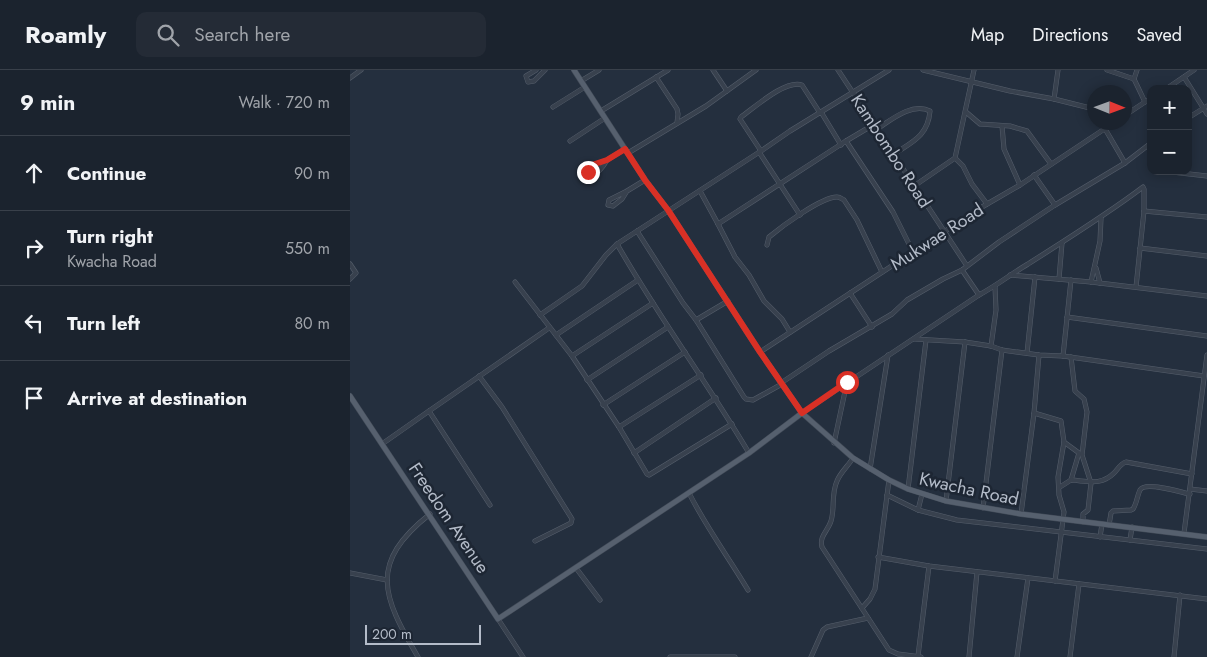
<!DOCTYPE html>
<meta charset="utf-8">
<style>
:root{--surface:#1b232e;--page:#242b36;--text:#f1f3f6;--muted:#a0a4aa;--line:#39404a}
body{margin:0;font-family:Jost,sans-serif;background:var(--page);color:var(--text)}
.controls{position:absolute;right:15px;top:15px;display:grid;overflow:hidden;border-radius:10px;box-shadow:0 2px 12px #0003}
.controls button{width:45px;height:45px;display:grid;place-items:center;padding:0;border:0;border-bottom:1px solid var(--line);background:var(--surface);color:var(--text);font:25px sans-serif}
.compass{position:absolute;left:737px;top:15px;width:45px;height:45px;border-radius:50%;background:var(--surface);box-shadow:0 2px 12px #0003;rotate:91deg}
.scale{position:absolute;left:15px;bottom:12px;width:116px;box-sizing:border-box;padding-left:5px;border:2px solid #b4bcc9;border-top:0;font-size:14px;line-height:18px;white-space:nowrap;color:#b4bcc9;-webkit-text-stroke:4px #1d2633;paint-order:stroke}
.stop{position:absolute;width:15px;height:15px;margin:-11px;border:4px solid #d93025;border-radius:50%;background:#fff}
.stop.end{background:#d93025;border-color:#fff;box-shadow:0 1px 5px #0008}
.list{margin:0;padding:0;list-style:none}
h2{display:flex;justify-content:space-between;align-items:center;height:65px;margin:0;padding:0 20px;font-size:21px}
h2 small{font-size:16px;font-weight:400;color:var(--muted)}
.list li{display:grid;grid-template-columns:32px 1fr auto;gap:15px;align-items:center;box-sizing:border-box;height:75px;padding:0 20px;border-top:1px solid var(--line)}
.list b{display:block;font-size:19px;white-space:nowrap}
.list p{margin:0;font-size:16px;white-space:nowrap;color:var(--muted)}
.list em{font-size:16px;font-style:normal;color:var(--muted)}
.icon{flex:none;width:28px;height:28px;fill:none;stroke:currentColor;stroke-width:2;stroke-linecap:round;stroke-linejoin:round}
.map{position:relative;flex:none;width:857px;height:587px;overflow:hidden}
header{display:flex;align-items:center;gap:30px;box-sizing:border-box;height:70px;padding:0 25px;background:var(--surface);border-bottom:1px solid var(--line)}
header strong{font-size:24px}
nav{display:flex;gap:28px;margin-inline-start:auto;font-size:18px}
.search{width:350px;height:45px;background:var(--page);display:flex;align-items:center;gap:12px;box-sizing:border-box;padding:0 18px;border-radius:10px;color:var(--muted);font-size:19px}
main{display:flex}
aside{flex:1;background:var(--surface)}
.map>svg:first-child{display:block}
.lines{fill:none;stroke-linecap:round;stroke-linejoin:round}
.minor-casing{stroke:#565f6c;stroke-width:5}
.major-casing{stroke:#414a57;stroke-width:6}
.minor{stroke:#38414e;stroke-width:4}
.major{stroke:#56606e;stroke-width:5}
.route{stroke:#d93025;stroke-width:6}
.labels{text-anchor:middle;dominant-baseline:central;stroke-width:5;stroke-linejoin:round;paint-order:stroke}
.street-label{font-size:18px;fill:#b4bcc9;stroke:#1d2633}
</style>
<header>
<strong>Roamly</strong>
<div class="search"><svg class="icon" aria-label="search" viewBox="0 0 24 24"><circle cx="10" cy="10" r="6"/><path d="M15 15l6 6"/></svg>Search here</div>
<nav><a>Map</a><a>Directions</a><a>Saved</a></nav>
</header>
<main>
<aside>
<h2>9 min<small>Walk · 720 m</small></h2>
<ul class="list">
<li><svg class="icon" aria-label="ahead" viewBox="0 0 24 24"><path d="M12 20V5M6 11l6-6 6 6"/></svg><div><b>Continue</b></div><em>90 m</em></li>
<li><svg class="icon" aria-label="right" viewBox="0 0 24 24"><path d="M7 20v-9h11M14 6l5 5-5 5"/></svg><div><b>Turn right</b><p>Kwacha Road</p></div><em>550 m</em></li>
<li><svg class="icon" aria-label="left" viewBox="0 0 24 24"><path d="M17 20v-9H6M10 6l-5 5 5 5"/></svg><div><b>Turn left</b></div><em>80 m</em></li>
<li><svg class="icon" aria-label="arrive" viewBox="0 0 24 24"><path d="M6 21V4h12l-3 4 3 4H6"/></svg><div><b>Arrive at destination</b></div></li>
</ul>
</aside>
<div class="map">
<svg width="857" height="587" viewBox="0 0 857 587">
<rect width="100%" height="100%" fill="#242f3e"/>
<g class="lines">
<g class="minor-casing">
<g id="minor">
<polyline points="186,0 176,6 178,12 184,11 195,0"/>
<polyline points="363,0 377,21"/>
<polyline points="488,0 617,196"/>
<polyline points="573,0 660,21 704,29 740,38 744,43"/>
<polyline points="757,0 784,9"/>
<polyline points="787,0 784,9 795,32"/>
<polyline points="306,7 327,39 328,44 327,53"/>
<polyline points="834,7 857,44"/>
<polyline points="0,8 11,0"/>
<polyline points="231,11 249,0"/>
<polyline points="816,19 844,0"/>
<polyline points="704,29 708,0"/>
<polyline points="203,37 235,17"/>
<polyline points="251,41 318,0"/>
<polyline points="471,42 491,75"/>
<polyline points="616,42 630,54 660,56 677,61 701,94"/>
<polyline points="774,46 801,28"/>
<polyline points="838,48 857,36"/>
<polyline points="751,52 775,93"/>
<polyline points="523,55 496,71 543,142 563,182"/>
<polyline points="652,56 654,79 670,115"/>
<path d="M 527,59 C 541,50 562,32 580,41 C 578,66 562,72 544,84"/>
<polyline points="220,71 255,48"/>
<path d="M 411,81 L 390,49 L 391,47 C 405,37 436,9 452,15 L 470,43"/>
<polyline points="409,82 450,145"/>
<polyline points="278,83 356,36 406,0"/>
<polyline points="605,88 613,96 622,114 637,134"/>
<path d="M 257,90 C 253,97 246,107 238,104 L 238,99 L 239,96 L 257,90 L 275,79"/>
<polyline points="822,102 857,106"/>
<polyline points="684,105 705,135"/>
<polyline points="564,116 605,88 624,0"/>
<polyline points="277,121 272,129 263,136 258,135 259,130 277,121 295,110"/>
<polyline points="350,121 368,154 496,71"/>
<polyline points="794,141 857,147"/>
<polyline points="368,154 385,187 399,205 414,231 432,249 440,262"/>
<polyline points="287,161 333,233 346,250 394,327 396,329 403,330 432,314"/>
<path d="M 267,174 C 308,246 357,312 399,383"/>
<path d="M 417,175 L 419,167 C 431,157 471,127 487,127 C 490,127 492,129 494,130 L 507,150 L 532,202"/>
<polyline points="790,178 857,186"/>
<polyline points="0,194 6,203 0,209"/>
<polyline points="746,198 750,213"/>
<polyline points="612,200 629,225"/>
<polyline points="660,205 741,212 857,226"/>
<polyline points="709,209 712,173"/>
<polyline points="165,212 222,286"/>
<polyline points="741,212 750,171 751,148"/>
<polyline points="500,223 522,257"/>
<polyline points="303,233 222,286 269,357 297,404 299,405 382,354"/>
<polyline points="190,245 232,216 256,185 267,174 411,81 440,61 539,0"/>
<polyline points="717,247 857,266"/>
<polyline points="346,250 378,231"/>
<polyline points="206,265 288,210"/>
<polyline points="564,269 615,272 641,276 652,280 689,285 713,286 854,306"/>
<polyline points="641,276 646,240 645,217"/>
<polyline points="410,282 632,137 670,115 765,52"/>
<polyline points="677,283 685,207"/>
<polyline points="713,286 721,210"/>
<polyline points="721,287 725,321 734,329 737,342 732,385 741,413 738,440 733,444 733,452"/>
<polyline points="129,306 152,337 222,449 221,453 185,471"/>
<polyline points="237,310 318,257"/>
<polyline points="431,313 479,281 542,244 557,230 593,209 612,200 649,172 705,135 775,93 801,73"/>
<polyline points="253,335 335,282"/>
<polyline points="79,341 199,258"/>
<path d="M 452,343 L 629,225 C 646,216 661,204 678,194 C 717,169 756,145 793,117 L 794,119 L 794,141 L 786,217"/>
<polyline points="684,343 711,351 714,372 729,383 721,410"/>
<polyline points="269,357 351,305"/>
<polyline points="484,373 497,312"/>
<polyline points="32,374 79,341 140,435"/>
<polyline points="284,383 366,328"/>
<path d="M 503,388 C 498,396 490,403 487,411 C 481,424 485,438 481,451 C 478,461 469,466 472,477 L 539,580 L 548,584 L 571,587"/>
<polyline points="520,399 538,285"/>
<path d="M 710,417 L 721,410 C 738,411 751,416 764,403 C 768,399 770,394 776,392 L 842,404"/>
<polyline points="558,419 576,270"/>
<polyline points="840,419 857,421"/>
<path d="M 339,423 C 356,457 379,488 398,520"/>
<polyline points="537,425 568,440 607,450 857,479"/>
<polyline points="596,431 615,272"/>
<polyline points="633,438 652,280"/>
<polyline points="568,440 572,424"/>
<polyline points="671,444 684,343 689,285"/>
<path d="M 759,455 L 761,443 L 763,441 L 781,440 L 783,439 C 787,433 787,426 790,420 C 795,411 830,422 840,424"/>
<polyline points="834,463 857,285"/>
<polyline points="750,467 752,454"/>
<polyline points="780,470 782,457"/>
<polyline points="528,487 579,496 857,529"/>
<polyline points="226,498 250,530"/>
<polyline points="0,503 37,510"/>
<polyline points="705,511 714,442 709,425 708,407 714,372"/>
<polyline points="512,538 520,529 525,519 539,410"/>
<polyline points="148,549 173,587"/>
<polyline points="568,586 579,496"/>
<path d="M 68,587 C 32,526 18,493 80,444"/>
<polyline points="320,587 385,587"/>
<polyline points="461,587 473,560 477,557 518,548"/>
<polyline points="619,587 627,502"/>
<polyline points="667,587 678,508"/>
<polyline points="720,587 729,514"/>
<polyline points="824,587 830,525"/>
</g>
</g>
<g class="major-casing">
<g id="major">
<polyline points="224,0 295,110 318,140 410,282 452,343 503,388 539,410 558,419 596,431 671,444 857,467"/>
<polyline points="0,326 148,549 399,383 452,343"/>
</g>
</g>
<use href="#minor" class="minor"/>
<use href="#major" class="major"/>
</g>
<g class="lines">
<polyline class="route" points="238,102 239,96 257,90 275,79 295,110 318,140 410,282 452,343 497,312"/>
</g>
<g class="labels">
<g class="street-label">
<text transform="translate(541 81) rotate(57)">Kambombo Road</text>
<text transform="translate(587 167) rotate(-33)">Mukwae Road</text>
<text transform="translate(619 419) rotate(12)">Kwacha Road</text>
<text transform="translate(99 448) rotate(56)">Freedom Avenue</text>
</g>
</g>
</svg>
<div class="controls">
<button>+</button>
<button>−</button>
</div>
<svg class="compass" viewBox="-18 -18 36 36"><path d="M0-13l5 13h-10z" fill="#e53935"/><path d="M0 13l5-13h-10z" fill="#a0a4aa"/></svg>
<div class="scale">200 m</div>
<div class="stop" style="left:497px;top:312px"></div>
<div class="stop end" style="left:238px;top:102px"></div>
</div>
</main>
